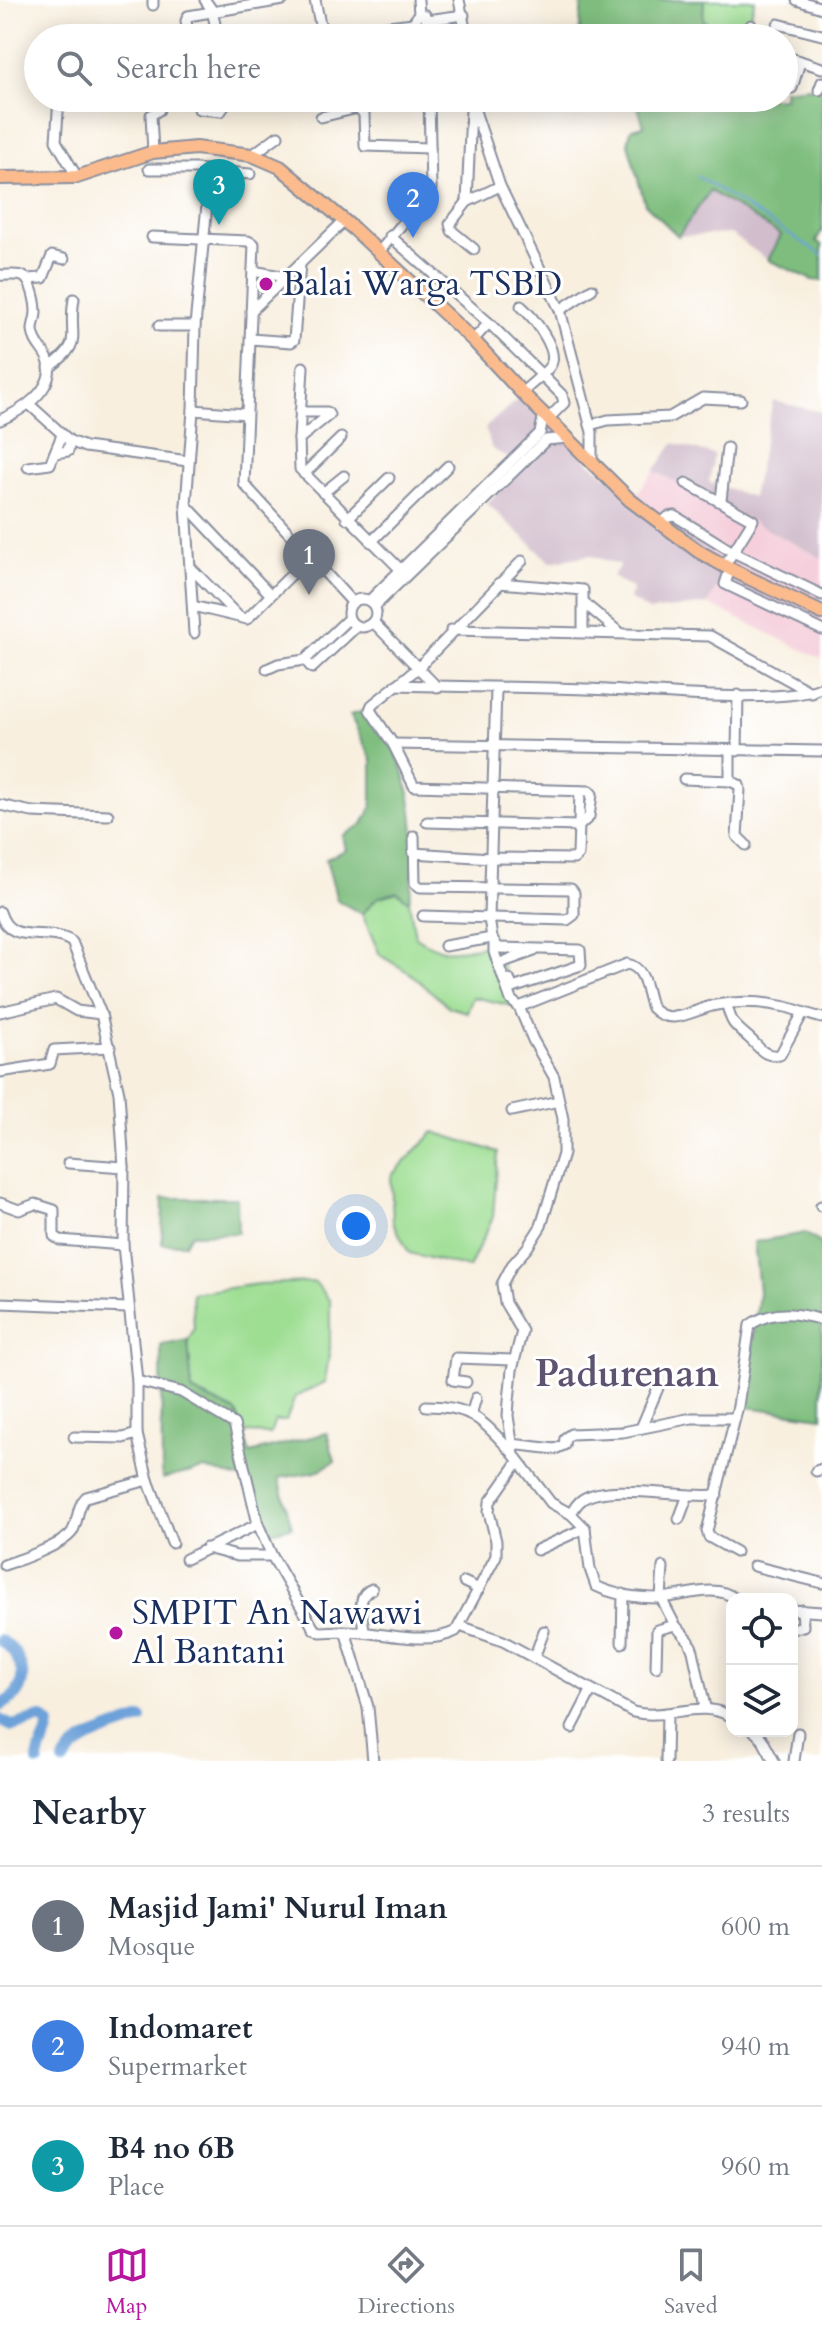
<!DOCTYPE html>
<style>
:root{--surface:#fff;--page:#f2f2f3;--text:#1f2937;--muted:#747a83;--line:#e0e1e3;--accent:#b5179e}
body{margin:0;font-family:Cardo,serif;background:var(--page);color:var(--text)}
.controls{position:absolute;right:24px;bottom:24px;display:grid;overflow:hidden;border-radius:16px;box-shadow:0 4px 20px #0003}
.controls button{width:72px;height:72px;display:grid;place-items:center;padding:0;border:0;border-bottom:2px solid var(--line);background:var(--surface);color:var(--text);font:40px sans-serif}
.you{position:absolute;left:356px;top:1226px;width:28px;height:28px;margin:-20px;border:6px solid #fff;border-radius:50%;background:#1a73e8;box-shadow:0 0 0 12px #1a73e833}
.badge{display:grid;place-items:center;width:52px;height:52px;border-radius:50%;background:var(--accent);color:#fff;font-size:26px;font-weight:700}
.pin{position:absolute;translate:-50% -66px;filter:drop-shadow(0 2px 4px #0008)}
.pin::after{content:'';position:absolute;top:42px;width:28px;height:24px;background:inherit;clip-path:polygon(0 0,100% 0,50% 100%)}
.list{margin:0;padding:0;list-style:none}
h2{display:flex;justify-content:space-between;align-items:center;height:104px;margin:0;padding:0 32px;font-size:34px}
h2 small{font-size:26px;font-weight:400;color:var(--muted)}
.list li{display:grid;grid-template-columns:52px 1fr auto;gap:24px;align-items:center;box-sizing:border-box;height:120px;padding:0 32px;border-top:2px solid var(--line)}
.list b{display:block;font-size:30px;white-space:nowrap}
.list p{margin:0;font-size:26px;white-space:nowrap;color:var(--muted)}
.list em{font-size:26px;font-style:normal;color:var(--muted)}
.icon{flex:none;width:44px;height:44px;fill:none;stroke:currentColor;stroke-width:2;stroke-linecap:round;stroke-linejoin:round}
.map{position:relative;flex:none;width:822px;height:1761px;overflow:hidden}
.search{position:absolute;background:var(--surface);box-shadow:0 4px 20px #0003;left:24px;right:24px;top:24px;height:88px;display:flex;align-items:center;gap:20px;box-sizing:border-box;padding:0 28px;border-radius:44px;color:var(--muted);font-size:30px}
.sheet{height:464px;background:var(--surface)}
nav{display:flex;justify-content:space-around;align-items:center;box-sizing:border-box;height:112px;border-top:2px solid var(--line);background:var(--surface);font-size:22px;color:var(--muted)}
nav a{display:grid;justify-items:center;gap:4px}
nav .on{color:var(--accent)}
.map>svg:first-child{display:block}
.built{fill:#f5cfdb}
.industrial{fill:#d1bdcc}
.green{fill:#9ede93;stroke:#5c8678;stroke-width:2}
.forest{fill:#7ebd7d;stroke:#4c766e;stroke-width:2}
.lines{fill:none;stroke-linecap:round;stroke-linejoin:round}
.stream{stroke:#6ca1d9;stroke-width:2}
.river{stroke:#6ca1d9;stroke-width:12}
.minor-casing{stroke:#8a8f9e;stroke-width:13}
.major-casing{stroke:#8a8f9e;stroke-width:16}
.minor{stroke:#fff;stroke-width:9}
.major{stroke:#fbbb8d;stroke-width:12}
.poi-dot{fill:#b5179e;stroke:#fff;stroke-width:3}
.labels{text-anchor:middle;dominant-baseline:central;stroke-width:6;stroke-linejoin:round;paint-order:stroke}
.poi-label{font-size:34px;fill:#1b2f5e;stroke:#fff;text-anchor:start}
.quarter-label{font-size:38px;font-weight:bold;fill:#5e5471;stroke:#fff}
</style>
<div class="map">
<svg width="822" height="1761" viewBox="0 0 822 1761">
<rect width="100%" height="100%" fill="#fff"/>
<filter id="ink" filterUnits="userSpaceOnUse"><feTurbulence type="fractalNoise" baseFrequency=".0125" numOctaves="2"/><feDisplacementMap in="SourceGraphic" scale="16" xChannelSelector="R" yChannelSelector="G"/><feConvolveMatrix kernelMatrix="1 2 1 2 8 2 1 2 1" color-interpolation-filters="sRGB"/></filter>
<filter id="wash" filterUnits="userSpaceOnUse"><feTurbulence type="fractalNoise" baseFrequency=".006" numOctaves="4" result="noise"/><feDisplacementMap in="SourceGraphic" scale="32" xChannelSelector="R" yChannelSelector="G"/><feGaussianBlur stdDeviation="1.8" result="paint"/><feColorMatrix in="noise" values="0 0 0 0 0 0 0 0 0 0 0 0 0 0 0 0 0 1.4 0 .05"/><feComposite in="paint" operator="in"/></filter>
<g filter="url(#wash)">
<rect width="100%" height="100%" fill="#f8efdf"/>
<polygon class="built" points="654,471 822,558 822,659 708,604 727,566 631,501"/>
<g class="industrial">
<polygon points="710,191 782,236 768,260 731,234 678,236"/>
<polygon points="523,394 589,462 727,566 708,604 649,611 629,599 633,589 612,577 620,565 590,555 550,562 487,503 524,466 492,449 485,428"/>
<polygon points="773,401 822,412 822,558 654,471 674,443 714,455 709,482 752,497"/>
</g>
<g class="green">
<polygon points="704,0 755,0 744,38 722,38 703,19"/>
<path d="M 397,892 L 409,901 L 415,936 C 445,958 459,950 494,944 L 518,1007 L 473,997 L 467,1012 L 449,1007 L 411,974 L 380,955 L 362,914 L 376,898 Z"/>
<polygon points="434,1132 498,1152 493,1217 469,1268 409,1253 393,1222 391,1176"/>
<polygon points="315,1282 330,1301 330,1348 325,1382 295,1397 286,1421 275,1421 270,1434 244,1433 236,1412 192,1391 188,1340 194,1329 192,1293 258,1284"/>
</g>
<g class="forest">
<polygon points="582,0 704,0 703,19 722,38 579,38"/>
<polygon points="808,87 822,88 822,231 816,241 822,245 822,281 812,280 768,260 781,235 710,191 678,236 645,204 628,144 631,129 644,126 635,98 784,98 784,90"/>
<path d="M 369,710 C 378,726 390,742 398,758 C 416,797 418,860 409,901 L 397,892 L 377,898 L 362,914 L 337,900 L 326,859 L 346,850 L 343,836 L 363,824 L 372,807 L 372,760 L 350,715 Z"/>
<polygon points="163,1198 237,1198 238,1233 191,1234 185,1244 162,1244"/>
<polygon points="805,1233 822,1244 822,1417 746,1407 759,1292 754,1242"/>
<polygon points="188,1340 192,1391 236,1412 250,1453 327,1433 335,1461 316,1472 279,1478 292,1527 270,1532 244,1479 204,1469 162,1479 161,1345"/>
</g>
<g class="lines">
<polyline class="stream" points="697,176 822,255"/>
<g class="river">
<path d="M 0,1640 C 18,1650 30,1676 16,1694 C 12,1699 5,1702 0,1706"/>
<path d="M 0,1720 L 12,1726 L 41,1718 L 49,1725 C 48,1738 39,1747 38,1761"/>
<path d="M 64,1761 C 76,1737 117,1728 141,1719"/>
</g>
</g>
</g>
<g filter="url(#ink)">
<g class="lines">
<g class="minor-casing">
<g id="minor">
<polyline points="153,0 153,5"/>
<polyline points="205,0 212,10 218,38"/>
<polyline points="315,0 323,38"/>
<polyline points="418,0 419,14 413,23 421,28 427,24 425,15 419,14"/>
<polyline points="459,0 467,38"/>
<polyline points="797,0 822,8"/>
<polyline points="427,20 464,15"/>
<polyline points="778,24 822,35"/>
<polyline points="189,38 186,21 188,16 283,0"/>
<polyline points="290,38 413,23"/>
<polyline points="747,38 751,25"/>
<polyline points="784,56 822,68"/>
<polyline points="792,88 800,62"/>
<polyline points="819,90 822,82"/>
<polyline points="59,98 56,141 77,177"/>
<polyline points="197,98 199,109 221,111 225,105 225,98"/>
<polyline points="331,98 334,112"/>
<polyline points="429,103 472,102 500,186 560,310 592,432 592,464"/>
<polyline points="321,117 358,108 364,114 365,146 430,148"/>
<polyline points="153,152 151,115 159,110"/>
<polyline points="252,155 278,136"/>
<polyline points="149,169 195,169 250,174"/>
<polyline points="467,202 471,110"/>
<polyline points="390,236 489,323 562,395 564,403 549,418"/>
<polyline points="152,237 248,241 254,244 244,484 352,602"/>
<polyline points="474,249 452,231 450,224 467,202 500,186"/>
<polyline points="379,252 431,189 429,98"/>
<polyline points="253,271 286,277"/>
<path d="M 0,275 C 7,276 18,273 24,277 C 32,282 36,303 36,312 C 36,318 33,324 33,330 C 34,345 46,350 49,363 C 54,391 21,411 0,420"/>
<polyline points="27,279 43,278 52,256 64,259"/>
<path d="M 521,306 C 532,316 561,351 550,366 C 543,376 530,384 522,393"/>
<polyline points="560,310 592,289"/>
<polyline points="251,311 344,221"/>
<polyline points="159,326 195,326"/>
<polyline points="251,339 291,342 294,340 300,264"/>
<polyline points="473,340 489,323"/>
<polyline points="303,367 299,439 300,469 401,570"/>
<path d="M 49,368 C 86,341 67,338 74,299"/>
<polyline points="30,405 70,441 85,447 188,461"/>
<polyline points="193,410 246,414"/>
<polyline points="590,425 608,420 670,417 703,398 741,400"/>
<polyline points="299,439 329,415 327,412 300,412"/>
<polyline points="55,453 68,451 70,441"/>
<polyline points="28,467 50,464 62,435"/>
<polyline points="304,474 341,438"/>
<polyline points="686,483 753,520 725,565"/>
<polyline points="323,493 344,476"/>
<polyline points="721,500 727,448"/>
<polyline points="186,505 270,594"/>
<polyline points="347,519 389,478"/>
<polyline points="660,525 668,517 675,516 733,552 822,595"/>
<polyline points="371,542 448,466"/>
<polyline points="191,568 238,616"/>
<polyline points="730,569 725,584 822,630"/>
<polyline points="499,583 583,590 583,631"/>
<circle cx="362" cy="613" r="14"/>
<polyline points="370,600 540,433 544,413"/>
<polyline points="585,604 620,633"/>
<polyline points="193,606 247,619 311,555"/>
<polyline points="375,606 546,440 568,438"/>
<polyline points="349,618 305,660 312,668 357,626"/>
<polyline points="373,622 437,687"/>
<polyline points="451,630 710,636 812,693"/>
<polyline points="194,633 186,505 193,410 195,326 207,205"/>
<polyline points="267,669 278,664 305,660"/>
<path d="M 396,685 C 460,687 523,687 586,689 C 634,690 786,707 822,687"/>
<polyline points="496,689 489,918 492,938 497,946"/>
<polyline points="393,744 822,751"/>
<polyline points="730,751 730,781 739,785 740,789 737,836 746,845"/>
<polyline points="737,751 738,695"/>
<polyline points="684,779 730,781"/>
<polyline points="0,805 32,812 108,815"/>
<polyline points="427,822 579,826 589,817 592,794 589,791 414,786 393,744 370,710 372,705 418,668 522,561"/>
<polyline points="414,836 415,883 420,887 571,889 574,893 574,915 567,920 423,916"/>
<polyline points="413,853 491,858 574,859 578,855 580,791"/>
<path d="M 0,912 C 10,948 47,925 72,942 L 101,1014 L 119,1093 L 124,1167 L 123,1245 L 137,1381 L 181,1392 L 234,1424 L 258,1524 L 272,1556 L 314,1629 L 320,1632 L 342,1631 L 346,1634 L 368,1707 L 373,1761"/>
<path d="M 494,942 L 494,952 L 511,1000 L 519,1007 L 533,1040 L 554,1077 L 563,1119 L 563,1154 L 541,1226 L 527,1248 L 512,1265 L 502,1284 L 505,1303 L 522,1331 L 512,1370 L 509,1401 L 508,1416 L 514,1455 L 551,1503 L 571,1514 L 585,1528 L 590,1569 L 596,1586 C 614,1595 639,1598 660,1598 C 682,1597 717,1582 735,1599"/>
<polyline points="445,946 492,938"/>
<polyline points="498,948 580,950 581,965 513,988 509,979"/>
<polyline points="503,962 534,951"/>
<path d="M 727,1005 C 731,1023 734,1025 748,1037 C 760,1047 762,1057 780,1055 L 803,1013"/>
<path d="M 519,1007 L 627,964 C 647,968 645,992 652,1008 C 671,1028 694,1009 716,1005 C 738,1001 764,1002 786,1007 C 798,1010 809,1015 822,1018"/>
<polyline points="0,1012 56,999 77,1011 101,1014"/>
<polyline points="0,1072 50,1064 54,1050 110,1047"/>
<polyline points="512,1111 559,1101"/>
<polyline points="68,1163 124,1167"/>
<polyline points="0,1203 19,1210 35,1204 54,1210 54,1236 60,1240 123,1245"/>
<polyline points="821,1206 822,1206"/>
<polyline points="0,1303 128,1308"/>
<polyline points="137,1381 137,1434 148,1480 172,1543"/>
<polyline points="466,1382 453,1380 456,1358 513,1360"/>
<path d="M 426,1406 C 473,1406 481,1420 512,1452"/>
<polyline points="471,1415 476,1398"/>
<polyline points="641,1428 658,1388"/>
<polyline points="74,1437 123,1438 137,1434"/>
<polyline points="511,1444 555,1449 564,1445 565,1438 571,1434 623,1432 692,1418 735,1418"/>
<polyline points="816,1471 822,1469"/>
<path d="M 571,1514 C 574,1508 577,1503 583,1499 C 611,1482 683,1499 717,1495"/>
<polyline points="679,1519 688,1495"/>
<polyline points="206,1548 237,1556 272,1556"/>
<polyline points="537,1550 585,1528"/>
<path d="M 736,1552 L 709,1537 L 707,1531 L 738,1406 L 750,1325 C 773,1309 797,1313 822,1320"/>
<polyline points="186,1559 258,1524"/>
<path d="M 4,1565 C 20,1560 63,1545 72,1532 C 79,1521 76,1507 86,1497 L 148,1480"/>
<polyline points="754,1566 822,1583"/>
<polyline points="663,1567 661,1598 675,1625 689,1641 693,1651 705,1707"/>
<polyline points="464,1582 479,1589"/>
<polyline points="792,1610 822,1612"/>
<path d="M 460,1626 L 503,1641 L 633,1712 C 667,1721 699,1698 732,1717"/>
<polyline points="792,1629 803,1626 802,1610"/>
<path d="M 344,1631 C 378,1631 426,1647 456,1631 L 496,1556 L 496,1541 L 489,1512 L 490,1502 L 518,1462"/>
<path d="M 364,1631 C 363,1617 355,1595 372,1589"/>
<polyline points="622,1643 623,1594"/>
<polyline points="534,1658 544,1631"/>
<polyline points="656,1667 657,1630 675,1625"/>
<polyline points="572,1728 591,1691"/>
<polyline points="754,1731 762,1739 774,1761"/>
<polyline points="666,1761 667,1713"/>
<polyline points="794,1761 798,1733"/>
</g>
</g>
<g class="major-casing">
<polyline id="major" points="0,178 77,177 153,152 196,148 252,155 280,167 354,229 473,340 522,393 630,500 698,551 730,569 822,613"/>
</g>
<use href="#minor" class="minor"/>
<use href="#major" class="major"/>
</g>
</g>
<g class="poi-dot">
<circle cx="266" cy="284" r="8"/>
<circle cx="116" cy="1633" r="8"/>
</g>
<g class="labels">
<g class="poi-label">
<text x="282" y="284">Balai Warga TSBD</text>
<text x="132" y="1613">SMPIT An Nawawi<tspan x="132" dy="39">Al Bantani</tspan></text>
</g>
<g class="quarter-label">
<text x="627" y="1374">Padurenan</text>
</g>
</g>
</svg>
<div class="controls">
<button><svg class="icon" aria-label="locate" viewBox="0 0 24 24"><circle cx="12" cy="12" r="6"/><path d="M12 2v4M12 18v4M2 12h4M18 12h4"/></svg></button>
<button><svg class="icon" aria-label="layers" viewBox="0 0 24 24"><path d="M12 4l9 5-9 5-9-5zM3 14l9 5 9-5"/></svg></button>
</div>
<div class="you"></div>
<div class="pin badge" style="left:309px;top:595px;background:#6b7280">1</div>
<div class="pin badge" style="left:413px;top:238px;background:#3f7fe0">2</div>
<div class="pin badge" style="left:219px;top:225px;background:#0f9aa8">3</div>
<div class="search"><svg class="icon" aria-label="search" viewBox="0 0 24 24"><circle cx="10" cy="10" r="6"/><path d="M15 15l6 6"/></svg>Search here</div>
</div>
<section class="sheet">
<h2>Nearby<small>3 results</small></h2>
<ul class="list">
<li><span class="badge" style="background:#6b7280">1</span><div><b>Masjid Jami' Nurul Iman</b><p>Mosque</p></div><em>600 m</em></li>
<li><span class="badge" style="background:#3f7fe0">2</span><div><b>Indomaret</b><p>Supermarket</p></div><em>940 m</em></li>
<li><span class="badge" style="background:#0f9aa8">3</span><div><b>B4 no 6B</b><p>Place</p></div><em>960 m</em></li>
</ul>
</section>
<nav>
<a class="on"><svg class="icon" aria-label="map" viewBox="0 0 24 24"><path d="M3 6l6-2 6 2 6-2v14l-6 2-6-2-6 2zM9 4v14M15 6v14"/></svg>Map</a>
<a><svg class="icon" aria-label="directions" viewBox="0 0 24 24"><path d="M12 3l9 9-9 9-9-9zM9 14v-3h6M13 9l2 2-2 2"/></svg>Directions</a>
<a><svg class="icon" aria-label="saved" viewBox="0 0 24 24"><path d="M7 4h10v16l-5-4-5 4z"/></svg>Saved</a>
</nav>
